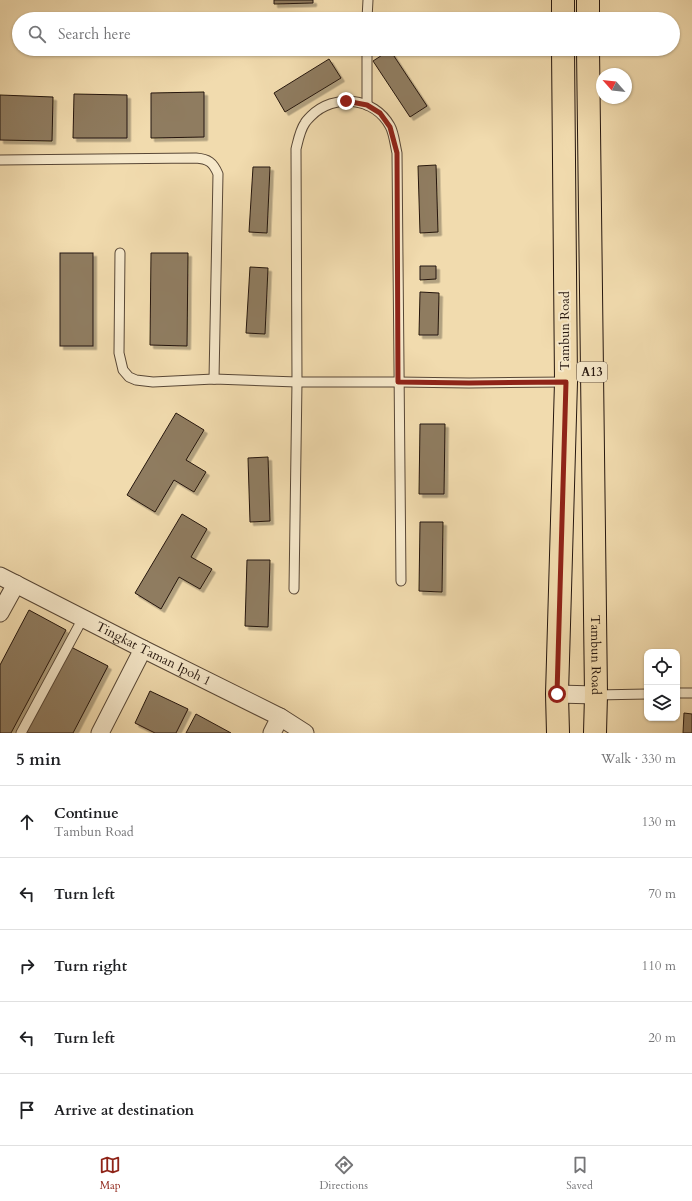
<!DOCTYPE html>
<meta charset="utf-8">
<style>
:root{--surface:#fff;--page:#f6f6f6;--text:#202124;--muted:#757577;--line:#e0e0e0;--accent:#8f2418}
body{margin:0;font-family:Cardo,serif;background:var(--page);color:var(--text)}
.controls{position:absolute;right:12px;bottom:12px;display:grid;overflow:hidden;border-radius:8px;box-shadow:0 1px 3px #0004}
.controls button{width:36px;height:36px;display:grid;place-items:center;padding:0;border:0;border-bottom:1px solid var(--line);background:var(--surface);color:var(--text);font:20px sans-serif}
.compass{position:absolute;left:596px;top:68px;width:36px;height:36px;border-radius:50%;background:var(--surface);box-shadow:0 1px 3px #0004;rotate:297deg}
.stop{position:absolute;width:12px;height:12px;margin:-9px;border:3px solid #8f2418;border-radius:50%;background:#fff}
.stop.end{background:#8f2418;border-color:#fff;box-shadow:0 1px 4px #0008}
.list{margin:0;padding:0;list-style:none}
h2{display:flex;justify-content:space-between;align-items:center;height:52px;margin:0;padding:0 16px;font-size:17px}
h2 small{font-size:13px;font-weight:400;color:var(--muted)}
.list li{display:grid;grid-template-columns:26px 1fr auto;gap:12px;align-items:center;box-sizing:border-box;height:72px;padding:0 16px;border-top:1px solid var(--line)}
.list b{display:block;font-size:15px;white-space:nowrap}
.list p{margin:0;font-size:13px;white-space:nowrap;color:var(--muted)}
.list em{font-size:13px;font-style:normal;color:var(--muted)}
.icon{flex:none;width:22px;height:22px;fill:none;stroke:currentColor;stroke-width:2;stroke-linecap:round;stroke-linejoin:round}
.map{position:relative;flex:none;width:692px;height:733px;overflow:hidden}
.search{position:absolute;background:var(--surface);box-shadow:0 1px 3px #0004;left:12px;right:12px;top:12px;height:44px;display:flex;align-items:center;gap:10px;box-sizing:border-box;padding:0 14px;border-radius:22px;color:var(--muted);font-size:15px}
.sheet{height:412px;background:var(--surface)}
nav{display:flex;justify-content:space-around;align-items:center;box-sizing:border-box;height:56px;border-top:1px solid var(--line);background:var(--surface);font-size:11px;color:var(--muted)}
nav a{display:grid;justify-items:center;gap:2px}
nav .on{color:var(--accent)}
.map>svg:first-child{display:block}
.building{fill:#8f7c61;stroke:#25160e;filter:url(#shadow)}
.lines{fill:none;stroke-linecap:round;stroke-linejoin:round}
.service-casing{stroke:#584736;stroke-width:11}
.minor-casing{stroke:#584736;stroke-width:19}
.primary-casing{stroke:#25160e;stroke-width:24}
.service{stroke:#f6e8ca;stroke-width:9}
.minor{stroke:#f6e8ca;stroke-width:17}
.primary{stroke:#f1dbae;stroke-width:22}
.route{stroke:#8f2418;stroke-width:5}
.labels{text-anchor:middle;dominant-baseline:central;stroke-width:4;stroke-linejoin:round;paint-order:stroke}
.shield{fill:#f6e8ca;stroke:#645546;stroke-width:1}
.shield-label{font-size:12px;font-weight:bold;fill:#25160e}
.street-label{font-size:13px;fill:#25160e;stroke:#f6e8ca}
</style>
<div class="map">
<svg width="692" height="733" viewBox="0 0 692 733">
<defs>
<filter id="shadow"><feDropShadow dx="3.5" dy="3.5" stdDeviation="0" flood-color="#0004"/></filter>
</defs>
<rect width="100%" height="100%" fill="#f1dbae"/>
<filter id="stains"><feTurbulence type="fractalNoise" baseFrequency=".005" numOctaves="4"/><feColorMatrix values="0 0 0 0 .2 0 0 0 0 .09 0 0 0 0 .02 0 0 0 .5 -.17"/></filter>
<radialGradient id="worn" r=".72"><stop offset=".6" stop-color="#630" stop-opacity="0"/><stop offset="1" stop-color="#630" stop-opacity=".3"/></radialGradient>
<g class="building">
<polygon points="274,0 313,0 313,3 274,4"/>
<polygon points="390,50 427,106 410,117 373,61"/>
<polygon points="329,59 341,78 285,112 274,93"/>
<polygon points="204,92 204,137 151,138 151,93"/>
<polygon points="74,94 127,95 127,138 73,138"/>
<polygon points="0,95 53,97 52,141 0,140"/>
<polygon points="436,165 438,232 420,233 418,166"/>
<polygon points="253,167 270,167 267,233 249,232"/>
<rect x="60" y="253" width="33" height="93"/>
<polygon points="151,253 188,253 187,346 150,345"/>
<polygon points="420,266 436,266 436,279 420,280"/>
<polygon points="250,267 268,268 265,334 246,333"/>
<polygon points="420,292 439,293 438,335 419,335"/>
<polygon points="176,413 204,430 186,460 206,472 194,492 174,480 155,512 127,495"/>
<polygon points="420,424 445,424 444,494 419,494"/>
<polygon points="268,457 270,521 250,522 248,458"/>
<polygon points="182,514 207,529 191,557 212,569 200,589 179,577 161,609 135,593"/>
<polygon points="420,522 443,522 442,592 419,591"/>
<polygon points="247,560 270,560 268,627 245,626"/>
<polygon points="29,610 66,630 11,733 0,733 0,665"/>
<polygon points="71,647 108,666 73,733 26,733"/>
<polygon points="150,691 188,709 176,733 155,733 135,723"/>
<polygon points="684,713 692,714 692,733 683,733"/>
<polygon points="196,714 231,733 186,733"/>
</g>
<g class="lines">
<g class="service-casing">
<g id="service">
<polyline points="367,19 368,0"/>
<polyline points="367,105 367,49"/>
<path d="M 0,160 L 196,158 C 208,159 213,162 218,174 L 214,379"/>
<polyline points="120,253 119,353 123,370 129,377 136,380 153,382 214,379 297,382 398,382 469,383 566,382"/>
<path d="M 294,589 L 297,382 L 296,149 C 298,141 300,130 305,123 C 306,121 309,118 311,116 C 334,93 374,97 390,126 C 394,133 395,145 397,153 L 401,581"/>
<polyline points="677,693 692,693"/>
<polyline points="596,695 647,694"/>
<polyline points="21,733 83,618"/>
</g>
</g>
<g class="minor-casing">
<g id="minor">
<path id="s1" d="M 0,576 L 143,649 L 280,717 L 305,733"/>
<polyline points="0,613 16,584"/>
<polyline points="557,694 596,695"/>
<polyline points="100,733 143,649"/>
<polyline points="272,733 280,717"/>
</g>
</g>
<g class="primary-casing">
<g id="primary">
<polyline points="563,0 563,19"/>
<polyline points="588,0 588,19"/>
<path id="s2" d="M 588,49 L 596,695 L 595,733"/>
<polyline points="558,733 557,694 566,382 563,49"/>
</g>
</g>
<use href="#service" class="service"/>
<use href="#minor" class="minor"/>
<use href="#primary" class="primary"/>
</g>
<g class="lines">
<polyline class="route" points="346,101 367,105 380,113 390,127 397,153 398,382 469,383 566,382 557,694"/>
</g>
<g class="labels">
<rect class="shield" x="577" y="362" width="30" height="20" rx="3"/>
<g class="shield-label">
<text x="592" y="372">A13</text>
</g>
<g class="street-label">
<text transform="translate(565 331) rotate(-90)">Tambun Road</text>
<text stroke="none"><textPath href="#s1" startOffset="172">Tingkat Taman Ipoh 1</textPath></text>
<text stroke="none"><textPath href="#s2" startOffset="606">Tambun Road</textPath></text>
</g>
</g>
<rect width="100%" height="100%" filter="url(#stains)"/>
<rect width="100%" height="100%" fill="url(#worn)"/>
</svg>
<div class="controls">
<button><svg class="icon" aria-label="locate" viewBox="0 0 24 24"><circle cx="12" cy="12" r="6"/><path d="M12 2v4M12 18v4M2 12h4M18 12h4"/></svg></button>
<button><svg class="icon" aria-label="layers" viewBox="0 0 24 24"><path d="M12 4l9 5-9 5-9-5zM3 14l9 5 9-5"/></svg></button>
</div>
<svg class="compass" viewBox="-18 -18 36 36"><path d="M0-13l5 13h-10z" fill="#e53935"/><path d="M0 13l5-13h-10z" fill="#757577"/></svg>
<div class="stop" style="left:557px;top:694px"></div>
<div class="stop end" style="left:346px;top:101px"></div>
<div class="search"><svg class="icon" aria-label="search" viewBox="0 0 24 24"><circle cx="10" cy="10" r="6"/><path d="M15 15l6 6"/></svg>Search here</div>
</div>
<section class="sheet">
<h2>5 min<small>Walk · 330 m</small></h2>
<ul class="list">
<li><svg class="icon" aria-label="ahead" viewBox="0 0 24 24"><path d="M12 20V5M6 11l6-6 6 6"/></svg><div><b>Continue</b><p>Tambun Road</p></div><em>130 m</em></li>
<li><svg class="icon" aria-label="left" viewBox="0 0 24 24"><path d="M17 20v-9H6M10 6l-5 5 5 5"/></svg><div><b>Turn left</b></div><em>70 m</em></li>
<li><svg class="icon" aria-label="right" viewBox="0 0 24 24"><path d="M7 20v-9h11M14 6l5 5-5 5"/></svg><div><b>Turn right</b></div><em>110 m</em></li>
<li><svg class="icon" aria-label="left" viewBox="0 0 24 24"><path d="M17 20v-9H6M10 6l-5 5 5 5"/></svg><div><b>Turn left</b></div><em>20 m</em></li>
<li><svg class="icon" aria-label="arrive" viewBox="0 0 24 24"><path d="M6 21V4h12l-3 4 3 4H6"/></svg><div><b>Arrive at destination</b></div></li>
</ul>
</section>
<nav>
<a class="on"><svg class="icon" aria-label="map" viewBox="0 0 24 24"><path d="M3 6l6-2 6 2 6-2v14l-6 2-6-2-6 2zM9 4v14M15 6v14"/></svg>Map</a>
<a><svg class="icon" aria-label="directions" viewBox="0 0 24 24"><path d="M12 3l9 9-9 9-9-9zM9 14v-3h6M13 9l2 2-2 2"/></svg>Directions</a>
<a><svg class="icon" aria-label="saved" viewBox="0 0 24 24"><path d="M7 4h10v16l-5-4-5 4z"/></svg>Saved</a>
</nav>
